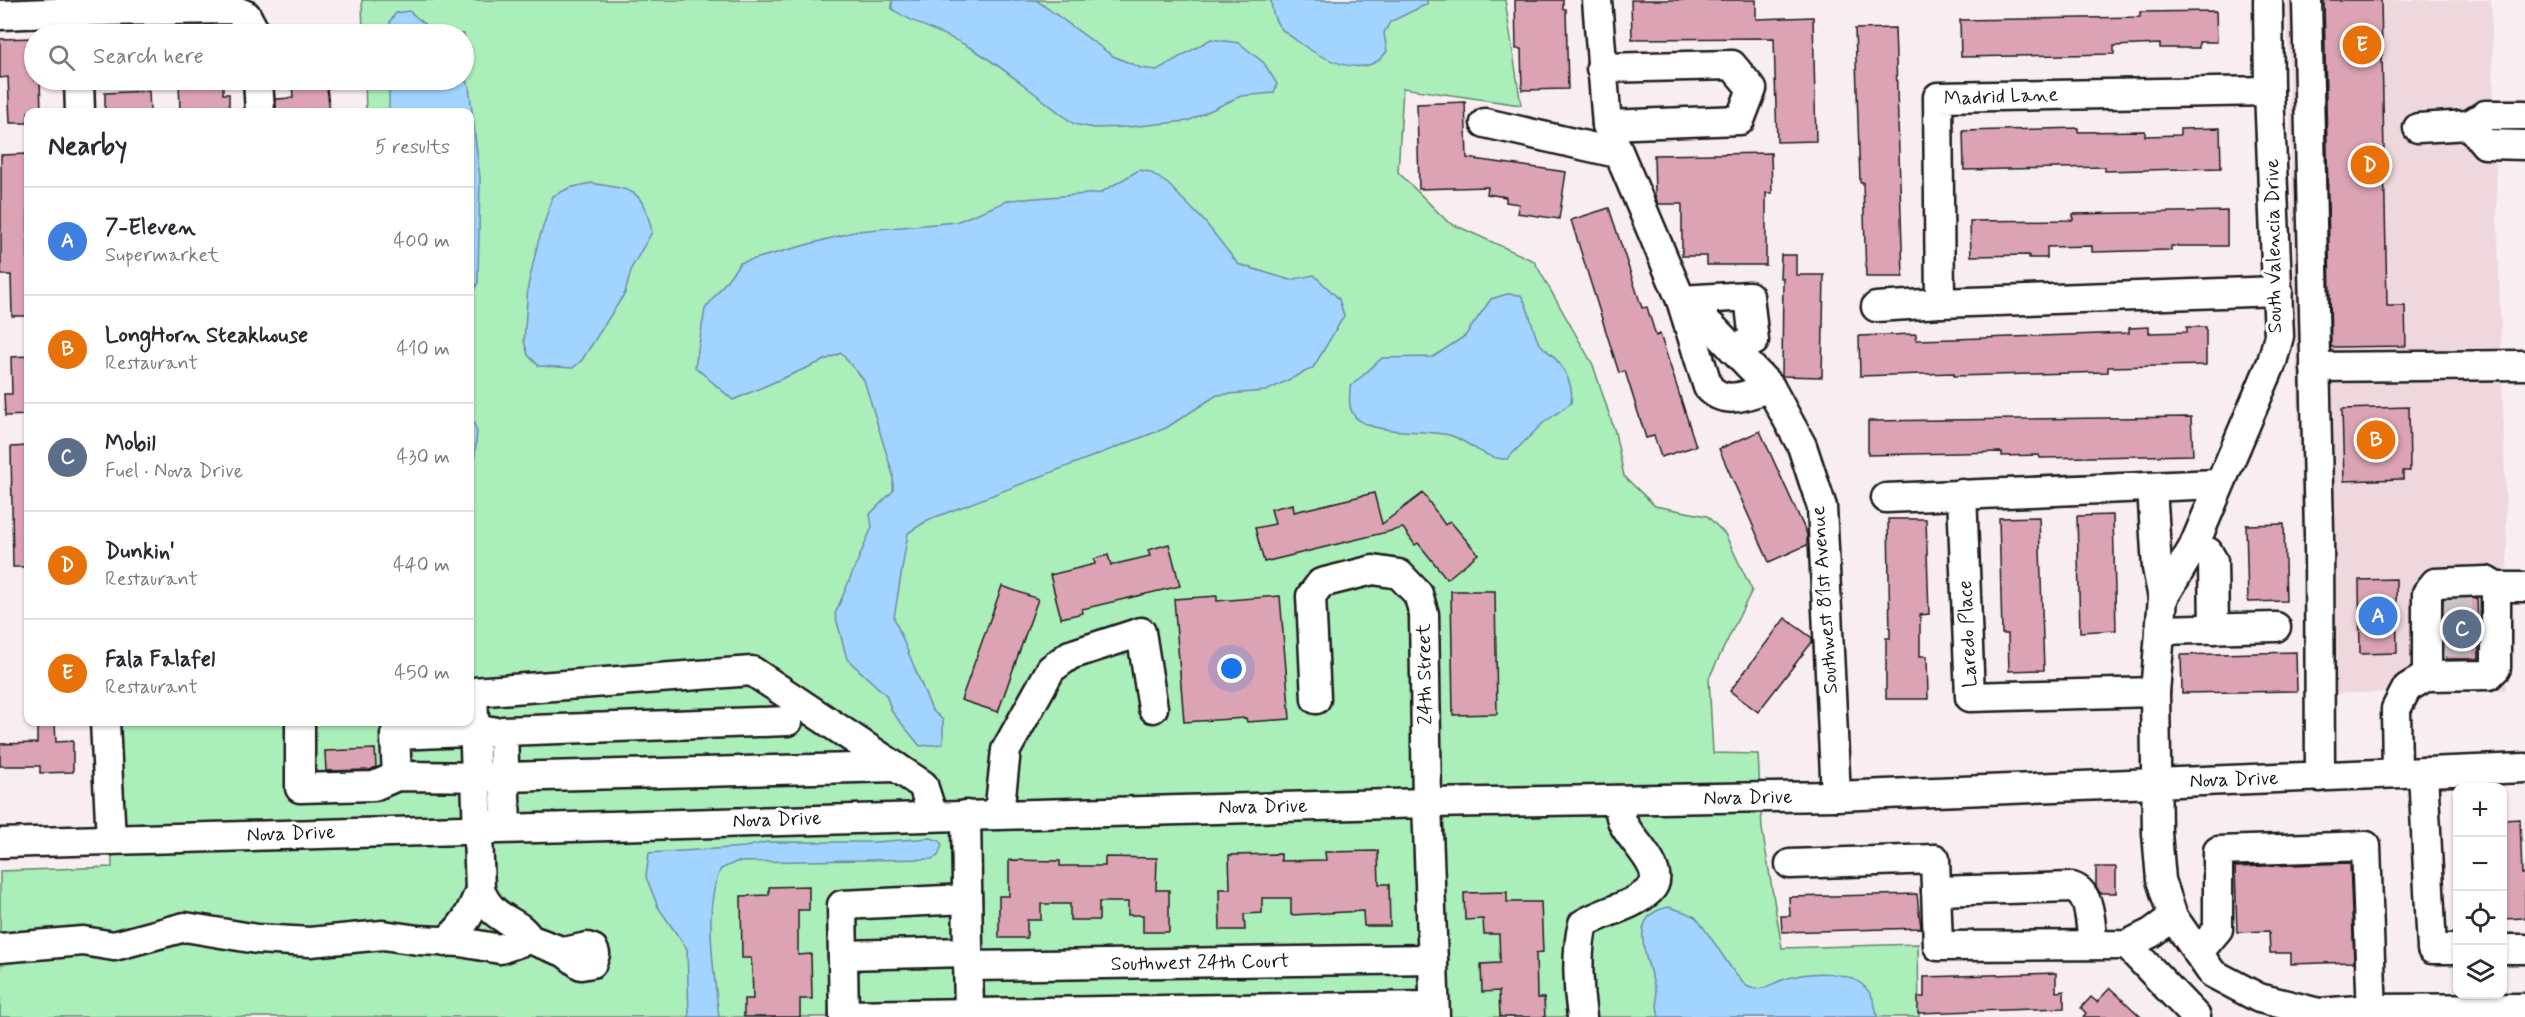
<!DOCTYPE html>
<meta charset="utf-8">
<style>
:root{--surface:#fff;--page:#f2f2f3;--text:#2b2b33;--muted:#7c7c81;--line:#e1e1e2;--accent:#c8321e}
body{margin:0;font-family:Mynerve,sans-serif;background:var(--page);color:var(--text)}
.controls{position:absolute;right:18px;bottom:18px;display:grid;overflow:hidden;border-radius:12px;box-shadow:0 2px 4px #0004}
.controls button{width:54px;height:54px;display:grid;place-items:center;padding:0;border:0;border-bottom:2px solid var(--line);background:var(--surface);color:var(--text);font:30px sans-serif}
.you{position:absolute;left:1232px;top:669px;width:21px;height:21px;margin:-15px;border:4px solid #fff;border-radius:50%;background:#1a73e8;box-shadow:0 0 0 9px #1a73e833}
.badge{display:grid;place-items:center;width:39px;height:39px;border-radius:50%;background:var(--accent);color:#fff;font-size:20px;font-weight:700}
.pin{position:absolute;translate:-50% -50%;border:3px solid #fff;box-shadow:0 2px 6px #0006}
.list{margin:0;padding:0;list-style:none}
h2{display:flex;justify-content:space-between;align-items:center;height:78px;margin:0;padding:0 24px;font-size:26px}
h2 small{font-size:20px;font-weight:400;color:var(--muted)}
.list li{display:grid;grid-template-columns:39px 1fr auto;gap:18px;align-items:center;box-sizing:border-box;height:108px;padding:0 24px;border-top:2px solid var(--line)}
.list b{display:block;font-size:22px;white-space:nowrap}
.list p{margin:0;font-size:20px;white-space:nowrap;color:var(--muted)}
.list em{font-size:20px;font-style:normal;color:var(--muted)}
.icon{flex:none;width:33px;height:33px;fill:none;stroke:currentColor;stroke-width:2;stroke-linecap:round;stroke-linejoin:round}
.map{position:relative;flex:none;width:2525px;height:1017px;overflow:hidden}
.search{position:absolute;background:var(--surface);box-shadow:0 2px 4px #0004;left:24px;top:24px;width:450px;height:66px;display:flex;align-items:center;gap:15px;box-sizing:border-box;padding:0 21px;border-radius:33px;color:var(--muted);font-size:22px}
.panel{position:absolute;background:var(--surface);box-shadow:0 2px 4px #0004;left:24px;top:108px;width:450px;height:618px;border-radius:12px}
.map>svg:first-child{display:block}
.built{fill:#efd7de}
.green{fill:#aaeeba;stroke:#63856b;stroke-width:1.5}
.water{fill:#a1d4ff;stroke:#6c8aa4;stroke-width:1.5}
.building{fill:#dba3b4;stroke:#1c1c1c;stroke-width:1.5}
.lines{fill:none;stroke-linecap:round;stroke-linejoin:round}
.minor-tunnel{stroke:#ccc3c6;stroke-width:28;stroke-dasharray:28 14;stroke-linecap:butt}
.minor-casing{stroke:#1c1c1c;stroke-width:33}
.minor{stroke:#fff;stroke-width:28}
.labels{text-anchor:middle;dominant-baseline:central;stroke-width:6;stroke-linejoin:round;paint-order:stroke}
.street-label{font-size:20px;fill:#1c1c1c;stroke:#fff}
</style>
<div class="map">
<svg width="2525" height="1017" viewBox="0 0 2525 1017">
<rect width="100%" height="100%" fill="#f8edf0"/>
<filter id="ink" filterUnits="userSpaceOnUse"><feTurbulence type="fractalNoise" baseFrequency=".0167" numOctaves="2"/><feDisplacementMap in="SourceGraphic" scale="12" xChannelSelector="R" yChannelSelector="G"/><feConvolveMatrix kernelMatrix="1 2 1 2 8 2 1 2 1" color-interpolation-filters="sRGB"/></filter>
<g filter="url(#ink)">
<polygon class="built" points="2287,0 2491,0 2507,550 2506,690 2303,694 2302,555"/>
<polygon class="green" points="362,0 1505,0 1521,105 1403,88 1398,172 1448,222 1534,261 1593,365 1615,432 1624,476 1655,506 1707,516 1725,534 1752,590 1709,678 1713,753 1758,754 1762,829 1782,948 1918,944 1919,1017 0,1017 0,871 112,867 109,722 470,722 470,112 366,112 365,80 464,80 464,34 363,34"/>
<g class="water">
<path d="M 892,0 L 1036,0 L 1113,56 L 1141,68 L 1157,70 L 1211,39 L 1239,43 L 1264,63 L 1277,84 L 1274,93 L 1241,96 L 1188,121 L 1128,127 L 1094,128 L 1074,124 C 1042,100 1005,68 971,48 C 945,33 917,26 892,9 Z"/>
<path d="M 1271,0 L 1427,0 L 1427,4 L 1390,22 L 1384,33 L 1387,51 C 1366,83 1320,58 1297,41 C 1291,36 1283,32 1279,26 C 1273,18 1272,10 1271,0 Z"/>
<polygon points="409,11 437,34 438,34 389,34 390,21 396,13"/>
<polygon points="464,78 469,86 480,178 478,282 470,299 470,112 389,112 389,80"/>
<polygon points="1139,170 1150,172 1168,184 1205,222 1238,264 1290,280 1314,275 1339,299 1344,316 1313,368 1266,391 1217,395 1166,428 928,520 908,533 894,618 932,710 943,720 943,744 920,746 892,712 886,695 847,659 835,614 872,527 870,514 893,491 893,475 864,380 841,353 733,400 695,367 705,309 740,263 857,231 956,222 1010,200 1100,193"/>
<path d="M 591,183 C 633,191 642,186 652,232 L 632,267 L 625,293 L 582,360 L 573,368 L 539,366 L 528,355 L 524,341 L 528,286 L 538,242 L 553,196 L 569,188 Z"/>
<path d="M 1507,294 L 1521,295 C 1530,309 1531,324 1537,339 C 1540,346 1548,351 1553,356 C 1565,369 1574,385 1571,403 L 1542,424 L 1507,459 C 1486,460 1471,443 1452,436 C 1428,427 1356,440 1350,406 C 1349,400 1350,393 1350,387 L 1382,358 L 1433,357 L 1465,336 L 1491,299 Z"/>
<polygon points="470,413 477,432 474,463 470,473"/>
<path d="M 931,838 L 940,841 L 942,845 L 938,856 L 932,859 L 736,862 L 721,869 C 702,904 715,978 719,1017 L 689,1017 L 687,949 L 658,907 L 646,877 L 649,853 L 745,847 L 767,842 L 873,842 Z"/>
<path d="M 1669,907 C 1676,910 1689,912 1695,917 C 1709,930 1738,986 1751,988 C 1763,991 1771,984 1782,980 C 1808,971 1855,967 1871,995 C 1875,1001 1876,1010 1877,1017 L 1659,1017 C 1656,1008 1658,998 1655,989 C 1649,961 1624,915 1669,907 Z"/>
</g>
<g class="building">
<polygon points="1515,0 1563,0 1563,9 1566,9 1568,89 1522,90 1521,49 1516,49"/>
<polygon points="1631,0 1756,0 1756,19 1813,17 1816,141 1777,142 1774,38 1632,39"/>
<polygon points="2324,0 2381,0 2387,306 2405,306 2406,346 2331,347"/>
<polygon points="2216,11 2217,42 2199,42 2199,48 2160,48 2160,44 2114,46 2114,54 1961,57 1960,20 2140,17 2140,12"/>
<polygon points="1895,28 1903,277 1866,277 1863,182 1860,182 1855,29"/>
<polygon points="34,38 34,80 40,80 41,112 28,112 28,123 10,123 8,77 0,78 0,39"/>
<polygon points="179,80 223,80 223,94 229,94 229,112 180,112"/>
<polygon points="292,80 326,80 330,112 276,112 276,99 293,98"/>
<polygon points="149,91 150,112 105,112 105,93"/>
<polygon points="1465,102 1467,158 1566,172 1559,219 1517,213 1519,204 1506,202 1506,197 1487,194 1488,187 1419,189 1417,104"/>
<polygon points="2078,128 2078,132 2145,131 2145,136 2180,135 2180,129 2220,128 2221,168 2105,171 2105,167 1964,170 1963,131"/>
<polygon points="1771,153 1772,193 1766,193 1766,265 1707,265 1707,256 1682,256 1682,204 1658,204 1655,195 1654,155"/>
<polygon points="28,154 28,316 12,316 11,275 1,275 1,155"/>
<polygon points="1609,208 1642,308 1647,307 1656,336 1660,334 1696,446 1661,457 1654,436 1646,438 1625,371 1619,373 1571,220"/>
<polygon points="2227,211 2227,246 2171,246 2171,250 2092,252 2092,246 2047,247 2047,258 2029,258 2029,255 1971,256 1970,221 2073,220 2073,214"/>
<polygon points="1781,255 1796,255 1796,275 1824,275 1822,377 1782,376 1783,278 1780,278"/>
<polygon points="2149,327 2149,333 2187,332 2187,327 2206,327 2206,365 2108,367 2108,372 1954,376 1954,373 1860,376 1859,336 1916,334 1916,340 1954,339 2129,333 2129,328"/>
<polygon points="28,356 28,415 5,416 4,394 12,394 11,357"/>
<polygon points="2409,407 2410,471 2403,471 2403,479 2344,481 2342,409"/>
<polygon points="2191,417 2193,455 2040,458 2039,455 2002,456 2002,452 1868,455 1868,421"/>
<polygon points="1760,431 1807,534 1807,545 1769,562 1719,449"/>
<polygon points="28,446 28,567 13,567 11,447"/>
<polygon points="1374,493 1382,524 1423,493 1445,525 1450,521 1478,554 1447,579 1418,543 1415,545 1403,528 1264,562 1255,528 1275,524 1271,509 1293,504 1294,512"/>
<polygon points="2113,515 2116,630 2080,632 2077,516"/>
<polygon points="2039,517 2044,670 2009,671 2008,634 2002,634 1999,518"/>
<polygon points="1888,519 1926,519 1929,614 1920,615 1920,656 1927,656 1928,699 1886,699 1886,638 1890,638"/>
<polygon points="2284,524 2286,601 2248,602 2246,525"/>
<polygon points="1169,544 1180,586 1082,609 1083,613 1061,618 1050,575 1095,564 1094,559 1108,555 1111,565 1150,556 1148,550"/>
<polygon points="2396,579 2397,653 2360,654 2359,580"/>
<polygon points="1002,586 1038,599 998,712 961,700"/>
<polygon points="1451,591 1495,591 1497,714 1453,715"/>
<polygon points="1217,596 1217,601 1280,596 1290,719 1247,722 1246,718 1184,722 1174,599"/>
<polygon points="2477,598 2479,659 2446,659 2444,599"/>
<polygon points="1785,618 1812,638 1812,642 1758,712 1730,691"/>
<polygon points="2296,652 2297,691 2182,693 2181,655"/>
<polygon points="37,723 55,723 56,742 73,741 73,772 40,773 40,766 0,766 0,744 37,743"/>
<polygon points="375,749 376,767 370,770 326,771 325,751"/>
<polygon points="2520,819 2522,874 2525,874 2525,918 2502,919 2502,820"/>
<polygon points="1378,851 1379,884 1389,884 1390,926 1364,926 1363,911 1291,915 1291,898 1262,898 1262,913 1244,914 1245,930 1220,930 1219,889 1230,889 1229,855 1281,854 1281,861 1326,860 1325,852"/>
<polygon points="1105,857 1157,858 1156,890 1169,890 1169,932 1143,932 1143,915 1128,915 1128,902 1099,902 1099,920 1070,920 1070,904 1041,904 1041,920 1027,920 1027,938 999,938 999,896 1009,896 1009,860 1060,861 1060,866 1105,866"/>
<polygon points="2350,863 2354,962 2291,964 2291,953 2270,953 2269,931 2237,932 2235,867"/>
<polygon points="2096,867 2116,867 2116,893 2100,893 2096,886"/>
<polygon points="809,886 809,910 798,910 798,955 811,954 812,999 800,999 800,1017 744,1017 744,999 753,999 752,968 751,958 742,958 741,896 769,895 769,887"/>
<polygon points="1507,892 1507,902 1541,902 1543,952 1536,953 1537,998 1544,998 1545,1017 1500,1017 1499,991 1482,992 1481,964 1500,963 1499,934 1484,934 1483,919 1465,920 1464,893"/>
<polygon points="1917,894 1921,928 1782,932 1781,916 1790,916 1789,897"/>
<polygon points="2056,973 2056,992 2064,991 2064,1008 1918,1013 1918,997 1924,997 1924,977"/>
<polygon points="2110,988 2141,1017 2083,1017 2086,1013 2081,1008 2091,997 2097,1002"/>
</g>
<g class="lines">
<g class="minor-tunnel">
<polyline points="2444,611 2482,611"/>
<polyline points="2445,642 2483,642"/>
</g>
<g class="minor-casing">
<g id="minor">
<polyline points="1597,0 1607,125 1681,300 1712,327 1770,387 1802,446 1822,507 1836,796"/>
<polyline points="2268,0 2269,91 2279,336 2272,362 2193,548 2163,598 2155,692 2157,833 2161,880 2173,917 2212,973 2259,998 2319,1013 2372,1009 2525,1008"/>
<polyline points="2307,0 2319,533 2320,777"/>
<polyline points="0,15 100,11 232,9 246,15 256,34"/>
<polyline points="1601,68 1732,65 1752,89 1740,120 1607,125"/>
<polyline points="79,80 80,112"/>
<polyline points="258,80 260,112"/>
<polyline points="1485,123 1617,153"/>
<polyline points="2469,125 2485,144 2525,145"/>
<polyline points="2418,128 2469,125 2485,115 2525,115"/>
<polyline points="1940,303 1938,97 2269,91"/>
<polyline points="1876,307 1940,303 2278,291"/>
<path d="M 1733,349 L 1754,341 L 1749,296 L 1681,300 L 1708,387 C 1726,407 1749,394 1770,387"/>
<polyline points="2315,367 2525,365"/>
<polyline points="2152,487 2157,568 2163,598"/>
<polyline points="1962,494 1970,697 2155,692"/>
<polyline points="1886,498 2218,484"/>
<polyline points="2193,548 2208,552 2213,561 2214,629"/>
<polyline points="2160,630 2276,627"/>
<polyline points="2427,676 2489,675 2496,668 2496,587"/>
<polyline points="1316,699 1311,596 1321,583 1373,570 1399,574 1418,594 1424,614 1427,803 1435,1017"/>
<polyline points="105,722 111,840"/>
<polyline points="300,722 300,788 374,786 397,776 504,777 896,767"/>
<polyline points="2397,772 2396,709 2407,688 2427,676 2427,593 2435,583 2486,581 2496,587 2525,587"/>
<polyline points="2423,772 2432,949 2458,949"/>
<polyline points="397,776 395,735 492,731"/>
<polyline points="999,814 1006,750 1051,669 1070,655 1141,632 1153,708"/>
<polyline points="966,815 969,1017"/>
<polyline points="506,828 503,731 788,721"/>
<polyline points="0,843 1427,803 1836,796 2525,768"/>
<polyline points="1790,864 1935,859 1938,946 2127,945 2151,933 2173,917"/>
<path d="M 1936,891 L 2072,887 C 2092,893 2090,926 2093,944"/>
<path d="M 529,939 C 519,919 493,923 480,890 L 473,692 L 752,671 L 923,785 L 933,816"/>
<path d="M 445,942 C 463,928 472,912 480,890"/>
<polyline points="2127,945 2196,1017"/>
<polyline points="0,948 83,941 114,946 185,927 257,939 310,942 383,935 418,940 461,942 500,949 529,939 564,952 581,965 592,963 595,954 593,949 587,947 564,952"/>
<polyline points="2502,949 2525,949"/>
<polyline points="2198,953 2218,929 2218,851 2366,846 2372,1017"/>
<polyline points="843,955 968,952"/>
<polyline points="968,966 1433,959"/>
<polyline points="844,1015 1434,1006"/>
<polyline points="844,1017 842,905 967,899"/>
<path d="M 1582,1017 C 1578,990 1576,950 1583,924 C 1604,911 1632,907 1650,890 C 1669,871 1630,840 1623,823 C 1620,816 1619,807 1618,800"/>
</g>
</g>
<use href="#minor" class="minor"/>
</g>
</g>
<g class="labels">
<g class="street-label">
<text transform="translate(2001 97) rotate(-2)">Madrid Lane</text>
<text transform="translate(2274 246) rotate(-91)">South Valencia Drive</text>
<text transform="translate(1825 600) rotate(-94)">Southwest 81st Avenue</text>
<text transform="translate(1968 634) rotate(-93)">Laredo Place</text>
<text transform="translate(1425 674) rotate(-91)">24th Street</text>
<text transform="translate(2234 780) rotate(-2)">Nova Drive</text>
<text transform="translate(1748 798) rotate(-1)">Nova Drive</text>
<text transform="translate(1263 807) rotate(-1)">Nova Drive</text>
<text transform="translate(777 820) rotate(-2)">Nova Drive</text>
<text transform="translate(291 834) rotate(-2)">Nova Drive</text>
<text transform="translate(1200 963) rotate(-1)">Southwest 24th Court</text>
</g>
</g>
</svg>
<div class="controls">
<button>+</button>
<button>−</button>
<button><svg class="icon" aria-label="locate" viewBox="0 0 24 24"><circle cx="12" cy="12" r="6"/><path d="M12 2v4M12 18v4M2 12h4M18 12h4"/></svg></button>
<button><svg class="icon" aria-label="layers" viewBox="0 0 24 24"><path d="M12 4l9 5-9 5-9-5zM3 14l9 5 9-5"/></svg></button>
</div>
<div class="you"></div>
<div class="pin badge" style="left:2378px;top:616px;background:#3f7fe0">A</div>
<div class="pin badge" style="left:2376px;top:440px;background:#e8710a">B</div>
<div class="pin badge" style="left:2462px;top:629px;background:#5c6f8a">C</div>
<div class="pin badge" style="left:2370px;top:165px;background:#e8710a">D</div>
<div class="pin badge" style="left:2362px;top:45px;background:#e8710a">E</div>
<div class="search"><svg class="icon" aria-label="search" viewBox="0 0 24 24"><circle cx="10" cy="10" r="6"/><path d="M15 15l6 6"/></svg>Search here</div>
<section class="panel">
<h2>Nearby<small>5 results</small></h2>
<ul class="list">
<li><span class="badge" style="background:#3f7fe0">A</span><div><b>7-Eleven</b><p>Supermarket</p></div><em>400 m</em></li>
<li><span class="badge" style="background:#e8710a">B</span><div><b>LongHorn Steakhouse</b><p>Restaurant</p></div><em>410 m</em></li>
<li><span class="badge" style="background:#5c6f8a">C</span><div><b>Mobil</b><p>Fuel · Nova Drive</p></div><em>430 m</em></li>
<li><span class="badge" style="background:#e8710a">D</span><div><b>Dunkin'</b><p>Restaurant</p></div><em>440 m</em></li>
<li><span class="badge" style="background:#e8710a">E</span><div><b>Fala Falafel</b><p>Restaurant</p></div><em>450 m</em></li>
</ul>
</section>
</div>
